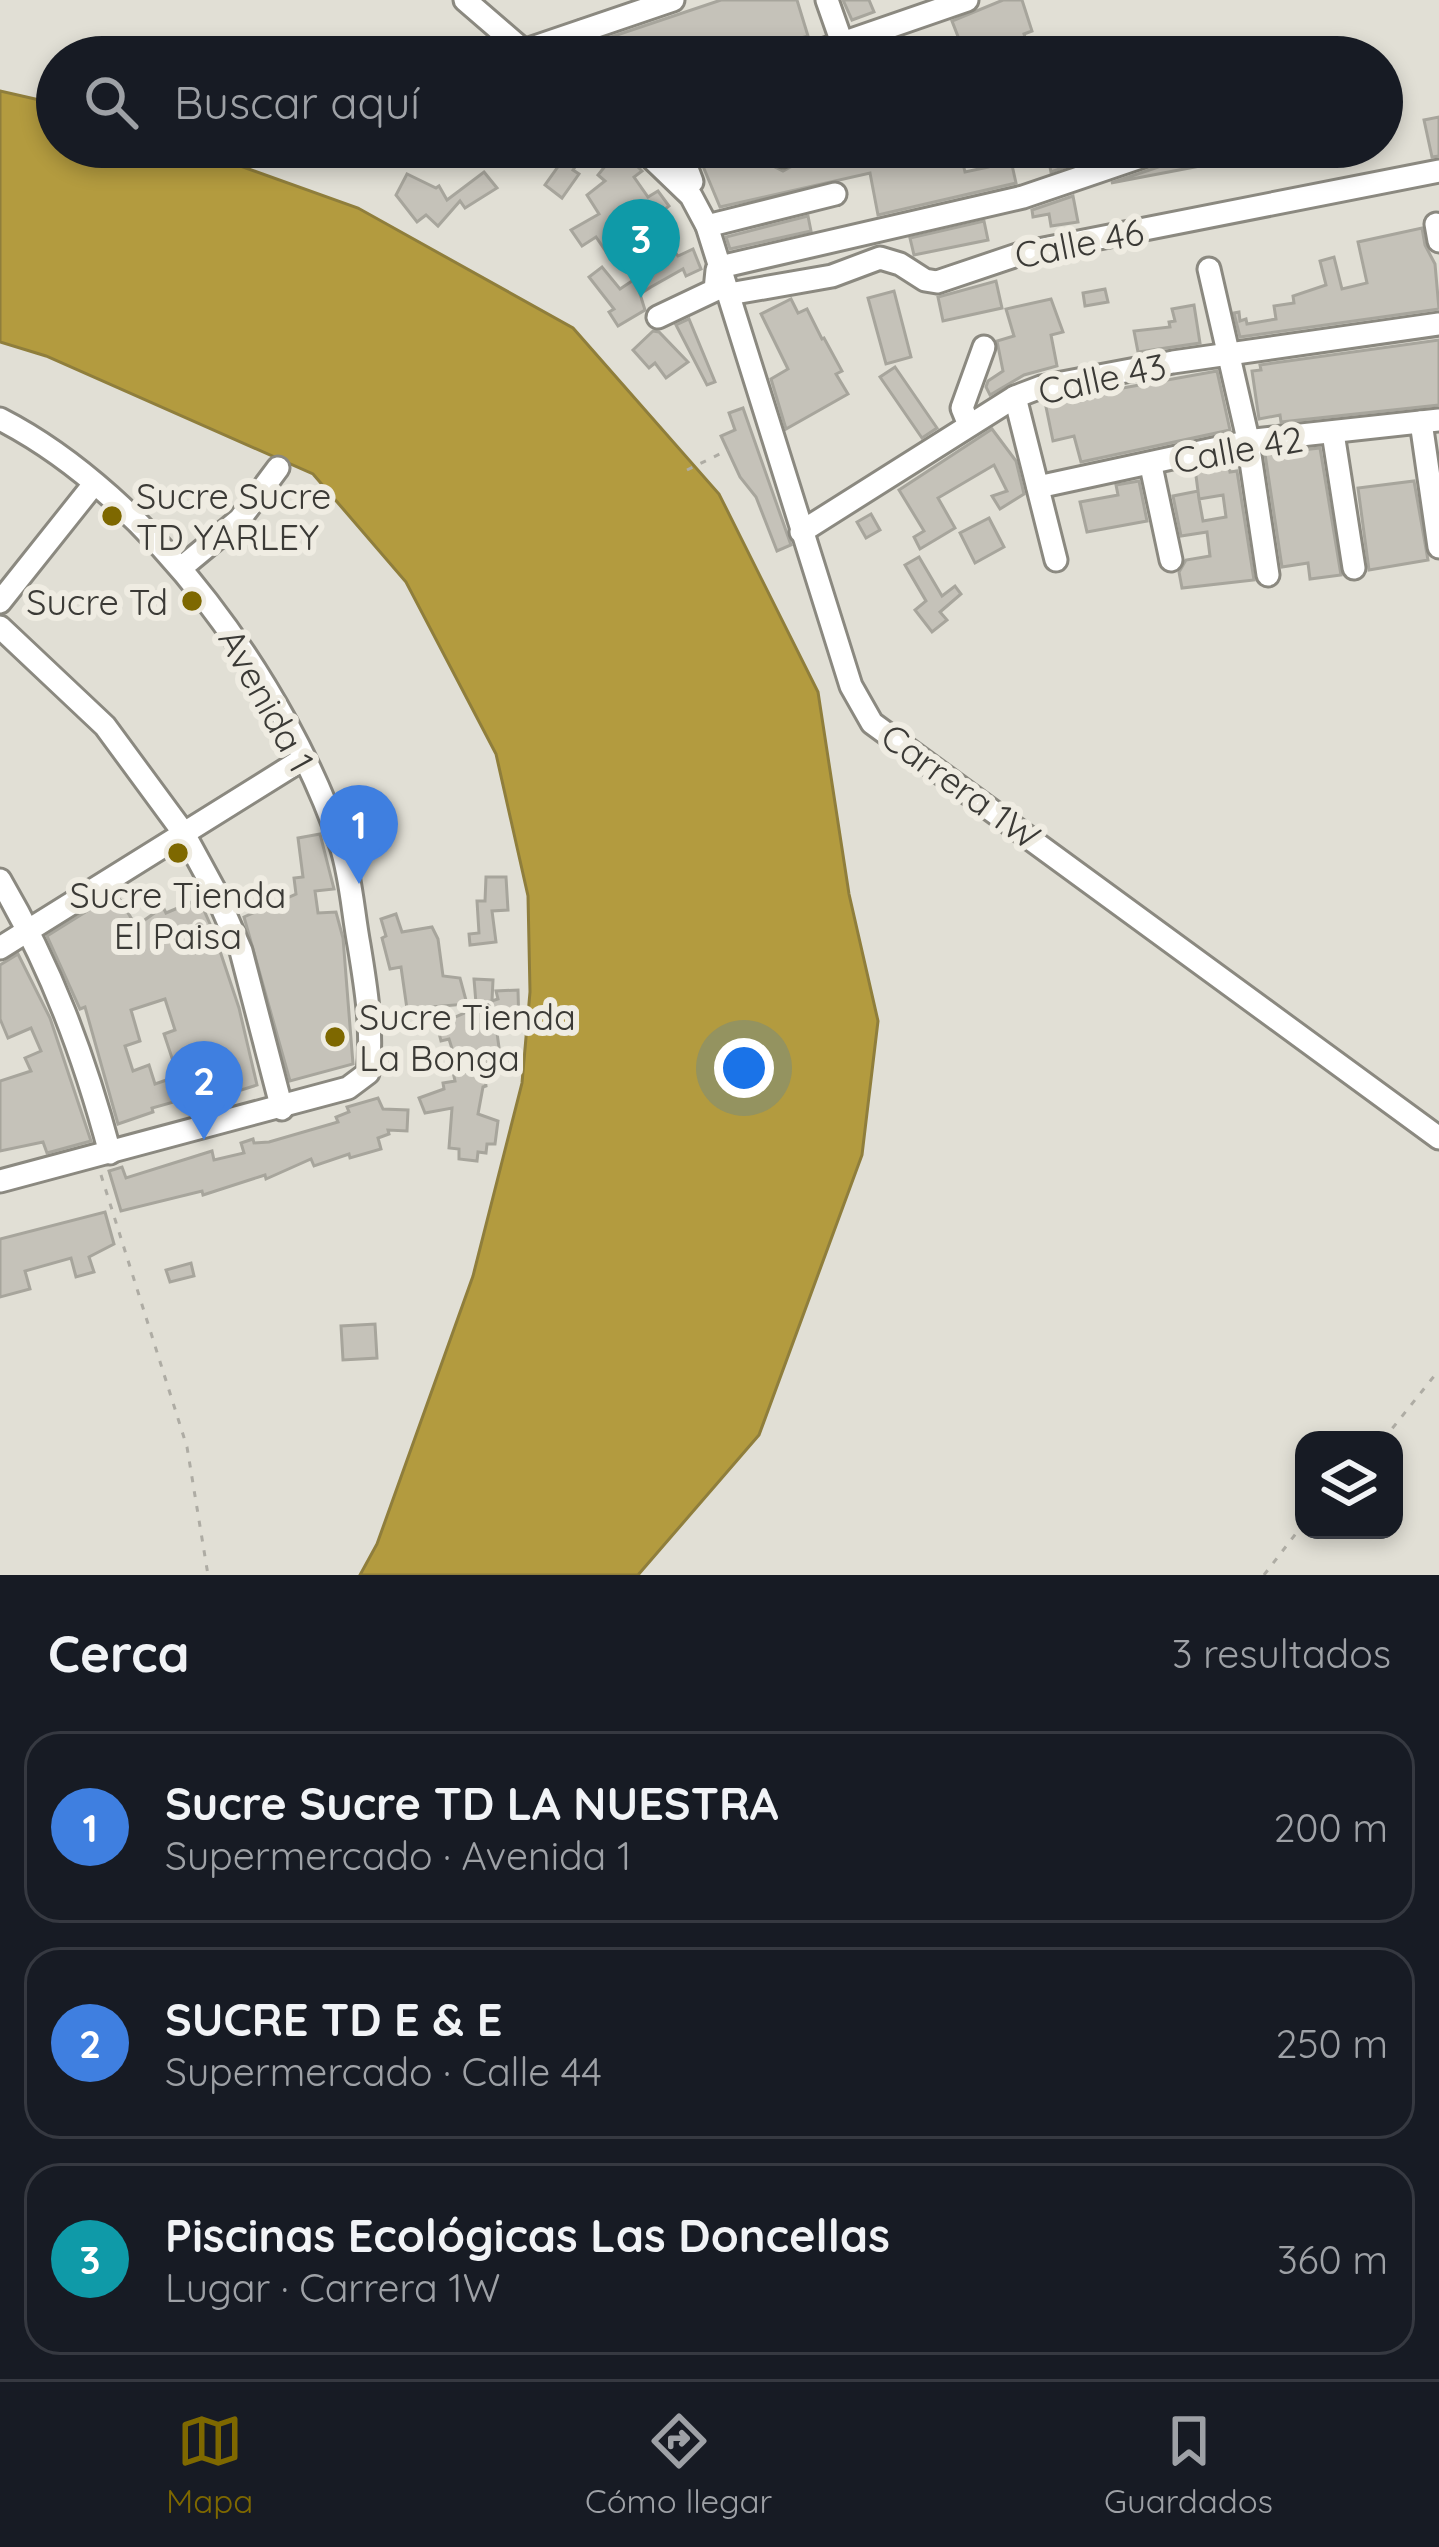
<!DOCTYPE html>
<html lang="es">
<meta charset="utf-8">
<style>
:root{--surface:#171b24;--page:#20242c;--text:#f1f3f6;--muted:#9ea1a6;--line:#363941;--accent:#7e6800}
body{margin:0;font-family:Quicksand,sans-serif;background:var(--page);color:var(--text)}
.controls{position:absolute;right:36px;bottom:36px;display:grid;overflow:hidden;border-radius:24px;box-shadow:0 6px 18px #0003}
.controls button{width:108px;height:108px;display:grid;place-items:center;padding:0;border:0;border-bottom:3px solid var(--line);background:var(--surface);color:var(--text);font:60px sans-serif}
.you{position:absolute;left:744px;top:1068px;width:42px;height:42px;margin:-30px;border:9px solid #fff;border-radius:50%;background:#1a73e8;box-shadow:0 0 0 18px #1a73e833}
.badge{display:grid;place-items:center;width:78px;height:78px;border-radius:50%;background:var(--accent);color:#fff;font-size:39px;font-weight:700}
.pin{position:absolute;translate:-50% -99px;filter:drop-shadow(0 3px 6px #0008)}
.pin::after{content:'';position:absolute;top:63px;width:42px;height:36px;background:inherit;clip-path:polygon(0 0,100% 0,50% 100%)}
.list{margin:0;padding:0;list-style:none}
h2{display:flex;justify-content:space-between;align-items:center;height:156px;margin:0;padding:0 48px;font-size:51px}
h2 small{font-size:39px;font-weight:400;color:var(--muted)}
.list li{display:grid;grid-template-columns:78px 1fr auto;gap:36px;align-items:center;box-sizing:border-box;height:192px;margin:0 24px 24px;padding:0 24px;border:3px solid var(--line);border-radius:36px}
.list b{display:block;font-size:45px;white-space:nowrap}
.list p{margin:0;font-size:39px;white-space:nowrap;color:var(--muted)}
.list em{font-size:39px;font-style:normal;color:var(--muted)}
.icon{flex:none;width:66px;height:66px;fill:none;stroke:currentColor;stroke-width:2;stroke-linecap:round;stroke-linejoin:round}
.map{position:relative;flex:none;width:1439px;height:1575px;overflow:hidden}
.search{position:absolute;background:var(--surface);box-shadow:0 6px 18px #0003;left:36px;right:36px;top:36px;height:132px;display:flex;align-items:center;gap:30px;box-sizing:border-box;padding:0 42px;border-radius:66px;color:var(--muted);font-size:45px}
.sheet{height:804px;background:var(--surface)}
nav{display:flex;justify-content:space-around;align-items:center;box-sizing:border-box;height:168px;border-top:3px solid var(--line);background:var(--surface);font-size:33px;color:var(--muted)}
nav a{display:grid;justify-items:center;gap:6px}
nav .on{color:var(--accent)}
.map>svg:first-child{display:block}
.water{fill:#b39b3f;stroke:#8f7e3c;stroke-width:3}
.building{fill:#c5c2b9;stroke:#a7a59c;stroke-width:3;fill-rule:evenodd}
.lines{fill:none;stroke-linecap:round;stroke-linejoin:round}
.minor-casing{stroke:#8b8980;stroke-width:27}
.path{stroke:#aeaca4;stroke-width:3;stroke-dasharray:6 9;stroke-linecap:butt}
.minor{stroke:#fff;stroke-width:21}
.poi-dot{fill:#7e6800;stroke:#efece2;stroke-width:4.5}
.labels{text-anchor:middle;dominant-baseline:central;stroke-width:12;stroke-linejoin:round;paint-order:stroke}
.street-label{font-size:36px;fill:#3b3a36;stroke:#efece2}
.poi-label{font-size:36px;fill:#3b3a36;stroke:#efece2;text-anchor:start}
</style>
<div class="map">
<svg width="1439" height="1575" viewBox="0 0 1439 1575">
<rect width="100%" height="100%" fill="#e1dfd5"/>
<polygon class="water" points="0,91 57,104 57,147 187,147 358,208 573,328 719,494 818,692 849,894 878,1021 862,1155 759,1435 638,1575 360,1575 377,1544 473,1276 522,1083 530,992 528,896 496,754 406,582 313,474 46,356 0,342"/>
<g class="building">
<polygon points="721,0 797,0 808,36 731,57 607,57 602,40"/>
<polygon points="843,0 869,0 874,12 852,20"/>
<polygon points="1003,0 1022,0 1032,31 1024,34 1031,57 966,57 952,21"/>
<polygon points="1439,117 1439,156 1432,157 1424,120"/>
<polygon points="572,147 589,147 573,170 579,174 562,198 545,185"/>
<polygon points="695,147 762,147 767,163 783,171 796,164 799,157 795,147 959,147 965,172 988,167 984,147 1008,147 1016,183 878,215 870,173 720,207"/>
<polygon points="1046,147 1123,147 1051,172"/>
<polygon points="1185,147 1223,147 1226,161 1111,183 1176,161"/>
<polygon points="614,155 627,166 632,161 642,171 634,177 648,197 658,191 669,206 637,232 656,254 667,243 678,256 693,249 701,269 686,276 683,269 651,287 640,294 645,310 618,326 609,312 614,309 589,277 602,267 620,289 641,275 618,250 609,256 596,237 582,246 571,230 599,214 587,195 605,181 598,175"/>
<polygon points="484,172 497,188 465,208 460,201 438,226 426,215 417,222 396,195 407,174 436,188 439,186 447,200"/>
<polygon points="1073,196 1078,222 1051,226 1049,214 1033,217 1032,210"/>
<polygon points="808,216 811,231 730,249 726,237"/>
<polygon points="984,221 988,240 914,255 910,238"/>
<polygon points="1422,228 1425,245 1435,264 1439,309 1240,337 1234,313 1239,312 1240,321 1246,319 1247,324 1276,319 1274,306 1294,303 1293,296 1326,285 1320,261 1334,257 1342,289 1367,283 1358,242"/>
<polygon points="996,281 1002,308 943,321 938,297"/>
<polygon points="1105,289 1108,302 1085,306 1083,293"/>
<polygon points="894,291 911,357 886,364 868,298"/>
<polygon points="791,299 798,313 807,309 822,339 824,338 842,371 836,374 848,394 786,429 771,379 788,369 761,314"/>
<polygon points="1051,299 1063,332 1051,335 1057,366 1024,375 990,395 986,387 988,381 1003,371 997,341 1014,336 1006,309"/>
<polygon points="1194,305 1200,343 1138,352 1134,331 1170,327 1169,322 1175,321 1172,309"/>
<polygon points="689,319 715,382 707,385 676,325"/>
<polygon points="653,331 659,332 688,362 666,378 655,363 649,368 633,350"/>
<polygon points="1439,340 1439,405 1281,422 1280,415 1259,419 1252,371 1261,370 1260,365"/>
<polygon points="895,367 937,428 922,438 880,377"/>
<polygon points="1217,371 1230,430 1081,462 1074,436 1053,441 1045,402"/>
<polygon points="743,408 791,545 777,551 756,497 740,477 721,436 735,430 729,413"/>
<polygon points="992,429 1016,461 1024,494 1000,509 992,496 1007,491 994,465 938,498 955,528 920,549 914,537 924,531 899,490"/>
<polygon points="1320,448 1341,575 1310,579 1308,563 1282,567 1265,454"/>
<path d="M 1228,461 L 1230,472 L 1237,471 L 1254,580 L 1182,588 L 1179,572 L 1186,560 L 1210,556 L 1207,532 L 1181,536 L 1173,496 L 1198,491 L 1199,499 L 1195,468 ZM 1223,495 L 1226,517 L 1203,521 L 1199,499 Z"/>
<polygon points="1139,481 1147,521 1087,532 1080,502 1118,495 1116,485"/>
<polygon points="1414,481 1428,560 1369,570 1358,488"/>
<polygon points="871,514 880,530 866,538 857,522"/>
<polygon points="989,518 1004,547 975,563 960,533"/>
<polygon points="919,557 942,596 955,586 961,594 940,612 947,620 932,632 915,610 926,601 905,565"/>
<polygon points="320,834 334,889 315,891 318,913 336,912 343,938 353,1064 290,1081 244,917 296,894 294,878 303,877 298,838"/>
<polygon points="486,877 506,877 508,910 492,911 496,942 470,945 469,934 479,933 477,901 485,901"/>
<path d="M 116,893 L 136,926 L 163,907 L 166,913 L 199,899 L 214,933 L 239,1008 L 257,1085 L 196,1104 L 186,1105 L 184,1099 L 152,1108 L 153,1112 L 118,1124 L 85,1007 L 80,1009 L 47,936 ZM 165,999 L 175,1030 L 164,1034 L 178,1076 L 155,1084 L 149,1065 L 133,1071 L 125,1046 L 140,1041 L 131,1010 Z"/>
<polygon points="396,914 402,932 432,927 438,939 443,976 460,978 467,1004 407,1009 401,967 390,969 382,938 386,936 381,919"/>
<polygon points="18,954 50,1018 91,1141 47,1153 43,1142 0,1151 0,1081 31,1071 25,1058 41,1051 31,1028 8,1038 0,1019 0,965"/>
<polygon points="474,979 493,980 492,1001 498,999 496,991 518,990 519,1027 500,1029 497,1033 501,1062 483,1066 486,1086 483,1087 478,1114 498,1121 495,1144 487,1144 486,1153 478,1152 477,1161 459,1159 459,1149 449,1148 452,1108 425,1113 419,1098 444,1089 443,1083 455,1081 453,1072 459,1071 449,1039 441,1041 437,1025 492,1001 476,1003"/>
<polygon points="378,1098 383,1109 408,1110 407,1131 388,1130 389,1134 378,1138 381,1149 350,1158 349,1154 314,1166 311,1159 266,1179 265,1175 203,1195 202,1191 121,1211 109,1171 122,1167 126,1178 212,1151 214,1160 244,1153 241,1143 253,1139 254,1143 269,1142 338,1122 336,1117 349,1112 347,1107"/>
<polygon points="105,1212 114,1244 89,1257 94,1272 76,1277 71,1258 25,1271 30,1289 0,1297 0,1239"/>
<polygon points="191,1263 194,1276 170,1282 166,1270"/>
<polygon points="375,1324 377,1358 343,1360 341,1326"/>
</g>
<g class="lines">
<g class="minor-casing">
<g id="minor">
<polyline points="465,0 531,57"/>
<polyline points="827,0 847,57"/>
<polyline points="583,31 592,57"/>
<polyline points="523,51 673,0"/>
<polyline points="802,57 967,0"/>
<polyline points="640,147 691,196 707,226 851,686 872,723 1439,1138"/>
<polyline points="679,147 692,182"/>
<polyline points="779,147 783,156"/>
<polyline points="1436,224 1439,241"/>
<polyline points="707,226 835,194"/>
<polyline points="720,267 1023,197 1170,147"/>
<polyline points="1209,269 1247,435 1268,575"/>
<polyline points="729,294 832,276 880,258 900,264 925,280 937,282 1023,253 1439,171"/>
<polyline points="658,317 715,290 717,270"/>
<polyline points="1015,397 1056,560"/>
<path d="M 0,419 C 152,497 287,686 341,846 C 351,877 353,913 359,945 C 366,987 373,1031 368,1073 L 348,1088 L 0,1181"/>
<polyline points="1421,422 1439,547"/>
<polyline points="969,425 962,408 984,347"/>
<polyline points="1333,433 1354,568"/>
<polyline points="1151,466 1171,560"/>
<polyline points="1038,487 1255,440 1439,420"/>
<polyline points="801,532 1015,397 1041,387 1173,362 1439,324"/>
<polyline points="181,568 240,519 278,468"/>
<polyline points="0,602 94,484"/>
<polyline points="0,627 105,726 183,832 214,889 241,951 282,1109"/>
<path d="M 0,880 C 51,967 84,1055 110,1153"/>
<polyline points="0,948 303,759"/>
</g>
</g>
<g class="path">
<polyline points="687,470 728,450"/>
<polyline points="101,1175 187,1447 208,1575"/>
<polyline points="1383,1440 1439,1370"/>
<polyline points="1264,1575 1304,1523"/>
</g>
<use href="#minor" class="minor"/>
</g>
<g class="poi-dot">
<circle cx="112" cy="516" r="12"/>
<circle cx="192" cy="601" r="12"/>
<circle cx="178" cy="853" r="12"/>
<circle cx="335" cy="1037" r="12"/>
</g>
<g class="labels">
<g class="street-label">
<text transform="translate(1079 243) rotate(-11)">Calle 46</text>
<text transform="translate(1102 378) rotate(-12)">Calle 43</text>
<text transform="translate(1238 449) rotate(-10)">Calle 42</text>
<text transform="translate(267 700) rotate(61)">Avenida 1</text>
<text transform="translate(961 786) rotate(36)">Carrera 1W</text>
</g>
<g class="poi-label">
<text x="136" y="495">Sucre Sucre<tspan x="136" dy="41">TD YARLEY</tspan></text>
<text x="168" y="601" text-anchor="end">Sucre Td</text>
<text x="178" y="894" text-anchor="middle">Sucre Tienda<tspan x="178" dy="41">El Paisa</tspan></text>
<text x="359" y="1016">Sucre Tienda<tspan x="359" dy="41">La Bonga</tspan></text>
</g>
</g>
</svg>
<div class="controls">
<button><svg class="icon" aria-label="layers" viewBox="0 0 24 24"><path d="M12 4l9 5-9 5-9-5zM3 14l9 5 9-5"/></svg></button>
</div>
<div class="you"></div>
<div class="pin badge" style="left:359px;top:884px;background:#3f7fe0">1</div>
<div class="pin badge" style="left:204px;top:1140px;background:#3f7fe0">2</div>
<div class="pin badge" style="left:641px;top:298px;background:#0f9aa8">3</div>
<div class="search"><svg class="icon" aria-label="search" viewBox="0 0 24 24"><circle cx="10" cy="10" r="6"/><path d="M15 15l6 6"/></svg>Buscar aquí</div>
</div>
<section class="sheet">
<h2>Cerca<small>3 resultados</small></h2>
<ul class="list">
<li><span class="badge" style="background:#3f7fe0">1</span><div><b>Sucre Sucre TD LA NUESTRA</b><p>Supermercado · Avenida 1</p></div><em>200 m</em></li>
<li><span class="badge" style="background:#3f7fe0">2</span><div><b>SUCRE TD E &amp; E</b><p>Supermercado · Calle 44</p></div><em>250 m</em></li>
<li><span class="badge" style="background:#0f9aa8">3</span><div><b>Piscinas Ecológicas Las Doncellas</b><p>Lugar · Carrera 1W</p></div><em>360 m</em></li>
</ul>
</section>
<nav>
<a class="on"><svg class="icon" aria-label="map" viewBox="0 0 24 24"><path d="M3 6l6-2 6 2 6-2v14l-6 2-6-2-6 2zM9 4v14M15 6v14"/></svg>Mapa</a>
<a><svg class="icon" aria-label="directions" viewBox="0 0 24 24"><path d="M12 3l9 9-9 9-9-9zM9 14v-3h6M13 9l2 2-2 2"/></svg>Cómo llegar</a>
<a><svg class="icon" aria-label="saved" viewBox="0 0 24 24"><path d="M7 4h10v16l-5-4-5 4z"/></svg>Guardados</a>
</nav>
